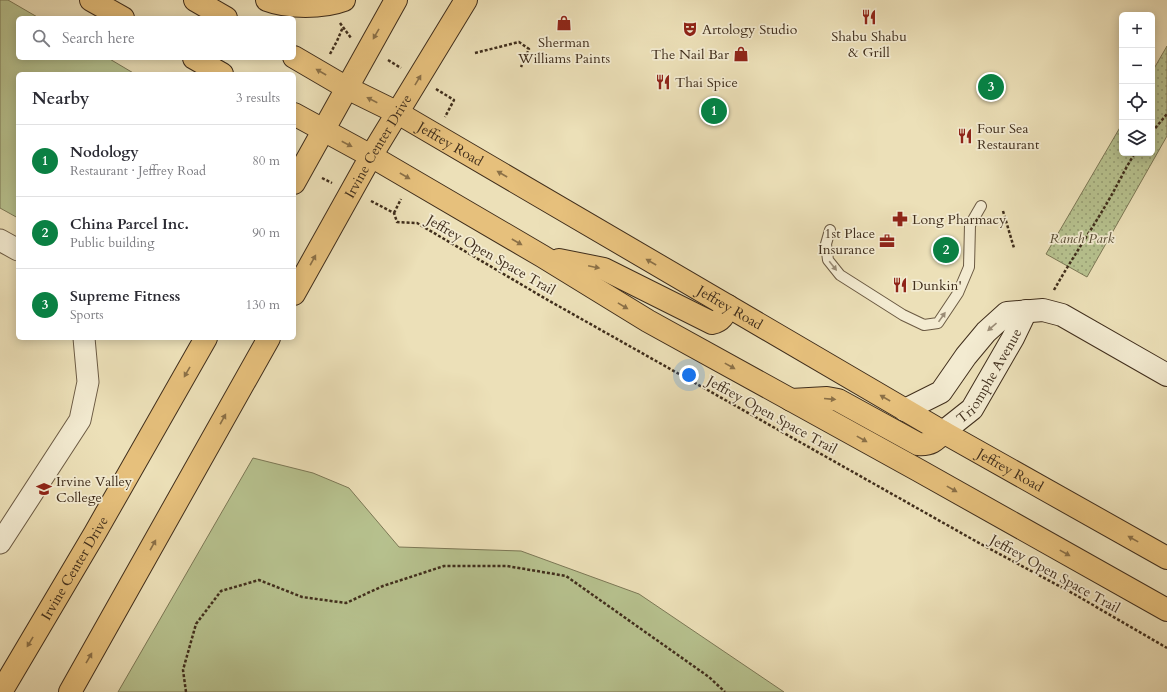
<!DOCTYPE html>
<meta charset="utf-8">
<style>
:root{--surface:#fff;--page:#f7f7f7;--text:#2b2b33;--muted:#7c7c81;--line:#e1e1e2;--accent:#0b8043}
body{margin:0;font-family:Cardo,serif;background:var(--page);color:var(--text)}
.controls{position:absolute;right:12px;top:12px;display:grid;overflow:hidden;border-radius:6px;box-shadow:0 2px 10px #0003}
.controls button{width:36px;height:36px;display:grid;place-items:center;padding:0;border:0;border-bottom:1px solid var(--line);background:var(--surface);color:var(--text);font:20px sans-serif}
.you{position:absolute;left:689px;top:375px;width:14px;height:14px;margin:-10px;border:3px solid #fff;border-radius:50%;background:#1a73e8;box-shadow:0 0 0 6px #1a73e833}
.badge{display:grid;place-items:center;width:26px;height:26px;border-radius:50%;background:var(--accent);color:#fff;font-size:13px;font-weight:700}
.pin{position:absolute;translate:-50% -50%;border:2px solid #fff;box-shadow:0 1px 4px #0006}
.list{margin:0;padding:0;list-style:none}
h2{display:flex;justify-content:space-between;align-items:center;height:52px;margin:0;padding:0 16px;font-size:17px}
h2 small{font-size:13px;font-weight:400;color:var(--muted)}
.list li{display:grid;grid-template-columns:26px 1fr auto;gap:12px;align-items:center;box-sizing:border-box;height:72px;padding:0 16px;border-top:1px solid var(--line)}
.list b{display:block;font-size:15px;white-space:nowrap}
.list p{margin:0;font-size:13px;white-space:nowrap;color:var(--muted)}
.list em{font-size:13px;font-style:normal;color:var(--muted)}
.icon{flex:none;width:22px;height:22px;fill:none;stroke:currentColor;stroke-width:2;stroke-linecap:round;stroke-linejoin:round}
.map{position:relative;flex:none;width:1167px;height:692px;overflow:hidden}
.search{position:absolute;background:var(--surface);box-shadow:0 2px 10px #0003;left:16px;top:16px;width:280px;height:44px;display:flex;align-items:center;gap:10px;box-sizing:border-box;padding:0 14px;border-radius:6px;color:var(--muted);font-size:15px}
.panel{position:absolute;background:var(--surface);box-shadow:0 2px 10px #0003;left:16px;top:72px;width:280px;height:268px;border-radius:6px}
.map>svg:first-child{display:block}
.grass{fill:#b7c28f;stroke:#7c7856}
.park{fill:url(#park-dots);stroke:#7c7856}
.lines{fill:none;stroke-linecap:round;stroke-linejoin:round}
.lane-casing{stroke:#6b5a43;stroke-width:12}
.street-casing{stroke:#6b5a43;stroke-width:23}
.secondary-casing{stroke:#402e1c;stroke-width:24}
.primary-casing{stroke:#402e1c;stroke-width:24}
.path{stroke:#402e1c;stroke-width:2.5;stroke-dasharray:3 2;stroke-linecap:butt}
.lane{stroke:#f3ebd1;stroke-width:10}
.street{stroke:#f3ebd1;stroke-width:21}
.secondary{stroke:#f3ebd1;stroke-width:22}
.primary{stroke:#e6c07c;stroke-width:22}
.oneway{fill:#8b7047}
.oneway2{fill:#9a8c76}
.labels{text-anchor:middle;dominant-baseline:central;stroke-width:3.5;stroke-linejoin:round;paint-order:stroke}
.poi-label{font-size:14px;fill:#402e1c;stroke:#f3ebd1;text-anchor:start}
.street-label{font-size:14px;fill:#402e1c;stroke:#f3ebd1}
.park-label{font-size:14px;font-style:italic;fill:#584c33;stroke:#f3ebd1}
</style>
<div class="map">
<svg width="1167" height="692" viewBox="0 0 1167 692">
<defs>
<pattern id="park-dots" width="8" height="8" patternUnits="userSpaceOnUse"><rect width="8" height="8" fill="#b7c28f"/><path d="M2 2h.1M6 6h.1" fill="none" stroke="#969e74" stroke-width="1.8" stroke-linecap="round"/></pattern>
</defs>
<rect width="100%" height="100%" fill="#ece0b8"/>
<filter id="stains"><feTurbulence type="fractalNoise" baseFrequency=".005" numOctaves="4"/><feColorMatrix values="0 0 0 0 .2 0 0 0 0 .09 0 0 0 0 .02 0 0 0 .5 -.17"/></filter>
<radialGradient id="worn" r=".72"><stop offset=".6" stop-color="#630" stop-opacity="0"/><stop offset="1" stop-color="#630" stop-opacity=".3"/></radialGradient>
<g class="grass">
<polygon points="0,0 8,0 39,18 18,18 18,58 108,58 135,74 18,74 18,218 0,208"/>
<polygon points="253,458 313,473 349,488 399,547 521,551 639,594 784,692 118,692"/>
</g>
<polygon class="park" points="1167,46 1167,136 1087,277 1046,254 1122,124 1122,153 1152,153 1152,72"/>
<g class="lines">
<g class="lane-casing">
<polyline id="lane" points="830,230 826,244 828,260 840,275 903,315 924,325 938,323 958,293 969,267 970,225 981,206"/>
</g>
<g class="street-casing">
<g id="street">
<polyline points="0,240 18,250"/>
<polyline points="0,543 80,420 88,382 84,338"/>
</g>
</g>
<g class="secondary-casing">
<g id="secondary">
<polyline points="905,410 941,392 966,356 986,332 1007,313 1043,310 1062,315 1167,375"/>
<path id="s1" d="M 943,432 L 972,409 L 1013,338 L 1026,311"/>
</g>
</g>
<g class="primary-casing">
<g id="primary">
<polyline points="91,0 123,18"/>
<polyline points="195,0 226,18"/>
<path d="M 267,0 C 288,8 323,8 344,0"/>
<path id="s2" d="M 294,57 L 347,88 L 398,113 L 943,432 L 1167,558"/>
<polyline points="194,58 222,74"/>
<polyline points="294,114 371,156 542,256 648,321 918,470 1167,610"/>
<polyline points="294,183 396,0"/>
<path d="M 559,260 L 604,269 L 712,323 C 722,321 724,315 728,306"/>
<path id="s3" d="M 294,294 L 371,156 L 466,0"/>
<path d="M 791,400 L 827,398 L 838,400 L 918,444 C 930,445 936,441 943,432"/>
<path id="s4" d="M 1,692 L 95,533 L 206,338"/>
<polyline points="70,692 269,338"/>
</g>
</g>
<g class="path">
<polyline points="340,23 351,38"/>
<polyline points="475,53 519,42 529,49 521,67"/>
<polyline points="330,54 337,41 343,27"/>
<polyline points="388,60 401,68"/>
<polyline points="436,89 454,100 445,117"/>
<polyline points="1152,132 1167,114"/>
<polyline points="322,178 332,183"/>
<polyline points="371,201 394,213 397,222 417,223 546,299 979,543 1074,594 1167,648"/>
<polyline points="1003,211 1014,248"/>
<polyline points="394,213 401,199"/>
<path d="M 1054,290 C 1072,258 1093,228 1111,196 C 1119,182 1126,167 1135,153"/>
<polyline points="186,692 183,670 196,624 221,591 259,580 302,597 346,603 383,586 444,566 507,566 566,576 709,677 725,692"/>
</g>
<use href="#lane" class="lane"/>
<use href="#street" class="street"/>
<use href="#secondary" class="secondary"/>
<use href="#primary" class="primary"/>
</g>
<defs><path id="oneway-solid" d="M-6-.8H1V-3.2L6.5 0L1 3.2V.8H-6Z"/></defs>
<g class="oneway">
<use href="#oneway-solid" transform="translate(376 34) rotate(120)"/>
<use href="#oneway-solid" transform="translate(321 72) rotate(-150)"/>
<use href="#oneway-solid" transform="translate(418 80) rotate(-59)"/>
<use href="#oneway-solid" transform="translate(372 100) rotate(-153)"/>
<use href="#oneway-solid" transform="translate(347 144) rotate(28)"/>
<use href="#oneway-solid" transform="translate(502 174) rotate(-150)"/>
<use href="#oneway-solid" transform="translate(405 176) rotate(30)"/>
<use href="#oneway-solid" transform="translate(517 242) rotate(30)"/>
<use href="#oneway-solid" transform="translate(313 260) rotate(-61)"/>
<use href="#oneway-solid" transform="translate(651 262) rotate(-150)"/>
<use href="#oneway-solid" transform="translate(594 267) rotate(12)"/>
<use href="#oneway-solid" transform="translate(623 306) rotate(31)"/>
<use href="#oneway-solid" transform="translate(730 366) rotate(29)"/>
<use href="#oneway-solid" transform="translate(187 372) rotate(120)"/>
<use href="#oneway-solid" transform="translate(885 398) rotate(-150)"/>
<use href="#oneway-solid" transform="translate(830 399) rotate(5)"/>
<use href="#oneway-solid" transform="translate(223 419) rotate(-61)"/>
<use href="#oneway-solid" transform="translate(862 439) rotate(29)"/>
<use href="#oneway-solid" transform="translate(952 489) rotate(29)"/>
<use href="#oneway-solid" transform="translate(1133 539) rotate(-151)"/>
<use href="#oneway-solid" transform="translate(153 545) rotate(-61)"/>
<use href="#oneway-solid" transform="translate(1065 553) rotate(29)"/>
<use href="#oneway-solid" transform="translate(30 642) rotate(121)"/>
<use href="#oneway-solid" transform="translate(89 658) rotate(-60)"/>
</g>
<g class="oneway2">
<use href="#oneway-solid" transform="translate(833 266) rotate(51)"/>
<use href="#oneway-solid" transform="translate(942 317) rotate(-55)"/>
<use href="#oneway-solid" transform="translate(992 327) rotate(139)"/>
</g>
<defs>
<g id="restaurant-bare" transform="scale(1.2)"><path d="M-5-6h1v4h1v-4h1v4h1v-4h1v5L-1.5 .5V6h-2V.5L-5-1ZM5-6V6H3V1.5H1.5Q1.5-4 5-6Z" fill="#8f2418" stroke="#f3ebd1" stroke-width="2.5" paint-order="stroke"/></g>
<g id="shop-bare" transform="scale(1.2)"><path d="M-5-2.5h2.3a2.7 3.5 0 0 1 5.4 0H5L5.5 6h-11ZM-1.5-2.5h3a1.5 2.3 0 0 0-3 0Z" fill="#8f2418" stroke="#f3ebd1" stroke-width="2.5" paint-order="stroke"/></g>
<g id="theatre-bare" transform="scale(1.2)"><path d="M-5-5.5Q0-4 5-5.5V0Q5 5 0 6Q-5 5-5 0ZM-3.3-2.5H-1v1.5H-3.3ZM1-2.5H3.3v1.5H1ZM-2.8 1Q0 5.5 2.8 1Z" fill="#8f2418" stroke="#f3ebd1" stroke-width="2.5" paint-order="stroke"/></g>
<g id="pharmacy-bare" transform="scale(1.2)"><path d="M-2-6h4v4h4v4h-4v4h-4v-4h-4v-4h4Z" fill="#8f2418" stroke="#f3ebd1" stroke-width="2.5" paint-order="stroke"/></g>
<g id="office-bare" transform="scale(1.2)"><path d="M-6-3h4V-5.5h4V-3h4V5H-6ZM-1-4.5V-3h2v-1.5ZM-6 0V1H6V0Z" fill="#8f2418" stroke="#f3ebd1" stroke-width="2.5" paint-order="stroke"/></g>
<g id="university-bare" transform="scale(1.2)"><path d="M0-5L7-2L0 1L-7-2ZM-4 1L0 2.5L4 1V4Q0 6-4 4Z" fill="#8f2418" stroke="#f3ebd1" stroke-width="2.5" paint-order="stroke"/></g>
</defs>
<g fill-rule="evenodd">
<use href="#restaurant-bare" x="869" y="17"/>
<use href="#shop-bare" x="564" y="23"/>
<use href="#theatre-bare" x="690" y="29"/>
<use href="#shop-bare" x="741" y="54"/>
<use href="#restaurant-bare" x="663" y="82"/>
<use href="#restaurant-bare" x="965" y="136"/>
<use href="#pharmacy-bare" x="900" y="219"/>
<use href="#office-bare" x="887" y="241"/>
<use href="#restaurant-bare" x="900" y="285"/>
<use href="#university-bare" x="44" y="489"/>
</g>
<g class="labels">
<g class="poi-label">
<text x="702" y="29">Artology Studio</text>
<text x="869" y="36" text-anchor="middle">Shabu Shabu<tspan x="869" dy="16">&amp; Grill</tspan></text>
<text x="564" y="42" text-anchor="middle">Sherman<tspan x="564" dy="16">Williams Paints</tspan></text>
<text x="729" y="54" text-anchor="end">The Nail Bar</text>
<text x="675" y="82">Thai Spice</text>
<text x="977" y="128">Four Sea<tspan x="977" dy="16">Restaurant</tspan></text>
<text x="912" y="219">Long Pharmacy</text>
<text x="875" y="233" text-anchor="end">1st Place<tspan x="875" dy="16">Insurance</tspan></text>
<text x="912" y="285">Dunkin'</text>
<text x="56" y="481">Irvine Valley<tspan x="56" dy="16">College</tspan></text>
</g>
<g class="street-label">
<text stroke="none"><textPath href="#s2" startOffset="179">Jeffrey Road</textPath></text>
<text stroke="none"><textPath href="#s3" startOffset="170">Irvine Center Drive</textPath></text>
<text transform="translate(491 255) rotate(30)">Jeffrey Open Space Trail</text>
<text stroke="none"><textPath href="#s2" startOffset="503">Jeffrey Road</textPath></text>
<text stroke="none"><textPath href="#s1" startOffset="74">Triomphe Avenue</textPath></text>
<text transform="translate(772 415) rotate(29)">Jeffrey Open Space Trail</text>
<text stroke="none"><textPath href="#s2" startOffset="827">Jeffrey Road</textPath></text>
<text stroke="none"><textPath href="#s4" startOffset="144">Irvine Center Drive</textPath></text>
<text transform="translate(1055 574) rotate(29)">Jeffrey Open Space Trail</text>
</g>
<g class="park-label">
<text x="1082" y="238">Ranch Park</text>
</g>
</g>
<rect width="100%" height="100%" filter="url(#stains)"/>
<rect width="100%" height="100%" fill="url(#worn)"/>
</svg>
<div class="controls">
<button>+</button>
<button>−</button>
<button><svg class="icon" aria-label="locate" viewBox="0 0 24 24"><circle cx="12" cy="12" r="6"/><path d="M12 2v4M12 18v4M2 12h4M18 12h4"/></svg></button>
<button><svg class="icon" aria-label="layers" viewBox="0 0 24 24"><path d="M12 4l9 5-9 5-9-5zM3 14l9 5 9-5"/></svg></button>
</div>
<div class="you"></div>
<div class="pin badge" style="left:714px;top:111px">1</div>
<div class="pin badge" style="left:946px;top:250px">2</div>
<div class="pin badge" style="left:991px;top:87px">3</div>
<div class="search"><svg class="icon" aria-label="search" viewBox="0 0 24 24"><circle cx="10" cy="10" r="6"/><path d="M15 15l6 6"/></svg>Search here</div>
<section class="panel">
<h2>Nearby<small>3 results</small></h2>
<ul class="list">
<li><span class="badge">1</span><div><b>Nodology</b><p>Restaurant · Jeffrey Road</p></div><em>80 m</em></li>
<li><span class="badge">2</span><div><b>China Parcel Inc.</b><p>Public building</p></div><em>90 m</em></li>
<li><span class="badge">3</span><div><b>Supreme Fitness</b><p>Sports</p></div><em>130 m</em></li>
</ul>
</section>
</div>
